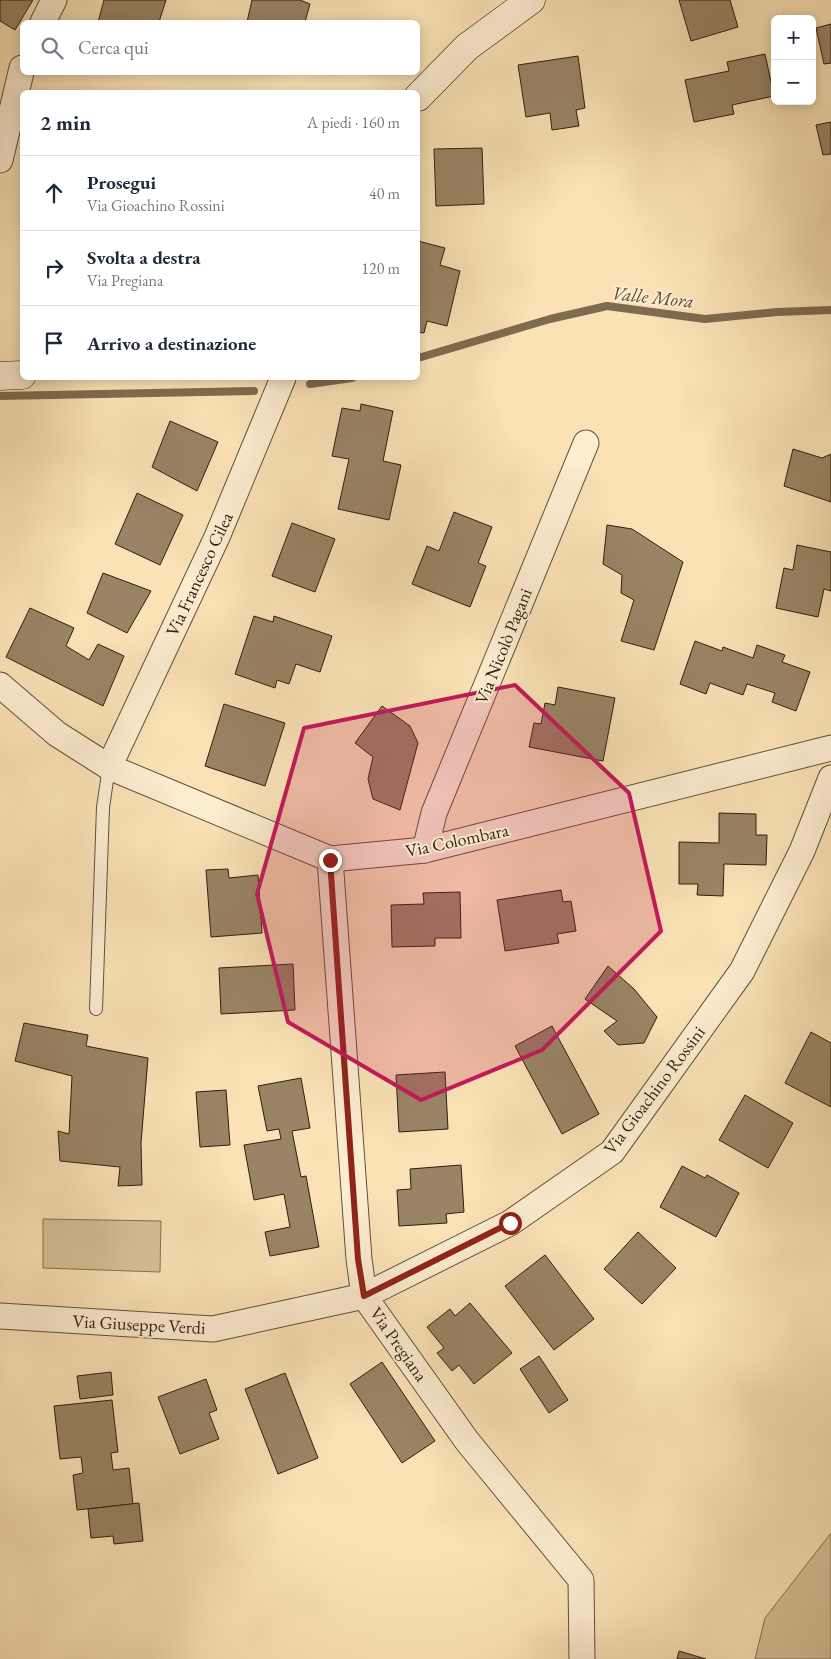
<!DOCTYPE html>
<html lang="it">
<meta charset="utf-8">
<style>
:root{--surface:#fff;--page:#f6f6f7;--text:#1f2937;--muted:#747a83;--line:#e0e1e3}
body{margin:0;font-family:"EB Garamond",serif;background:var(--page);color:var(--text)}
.controls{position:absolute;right:15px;top:15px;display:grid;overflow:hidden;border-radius:8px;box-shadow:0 2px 12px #0003}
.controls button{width:45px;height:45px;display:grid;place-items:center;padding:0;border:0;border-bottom:1px solid var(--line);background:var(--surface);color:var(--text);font:25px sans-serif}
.stop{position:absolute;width:15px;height:15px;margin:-11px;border:4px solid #8f2418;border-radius:50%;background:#fff}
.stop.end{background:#8f2418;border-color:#fff;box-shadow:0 1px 5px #0008}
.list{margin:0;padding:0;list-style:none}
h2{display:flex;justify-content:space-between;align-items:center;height:65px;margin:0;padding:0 20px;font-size:21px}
h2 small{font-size:16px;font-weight:400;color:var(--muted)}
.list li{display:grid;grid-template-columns:32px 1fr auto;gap:15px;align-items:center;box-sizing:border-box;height:75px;padding:0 20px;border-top:1px solid var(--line)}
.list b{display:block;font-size:19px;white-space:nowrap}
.list p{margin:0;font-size:16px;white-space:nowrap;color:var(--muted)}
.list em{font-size:16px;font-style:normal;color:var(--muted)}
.icon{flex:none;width:28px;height:28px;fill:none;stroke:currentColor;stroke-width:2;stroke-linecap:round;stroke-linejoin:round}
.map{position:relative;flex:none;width:831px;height:1659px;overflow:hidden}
.search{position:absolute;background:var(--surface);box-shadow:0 2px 12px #0003;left:20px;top:20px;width:400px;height:55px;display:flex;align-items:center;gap:12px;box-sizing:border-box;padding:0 18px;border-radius:8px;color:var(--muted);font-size:19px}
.panel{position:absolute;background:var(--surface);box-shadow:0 2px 12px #0003;left:20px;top:90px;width:400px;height:290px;border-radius:8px}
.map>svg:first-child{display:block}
.green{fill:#d7c199;stroke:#837053}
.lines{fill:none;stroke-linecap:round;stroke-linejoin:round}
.stream{stroke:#7f6b50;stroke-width:8}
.building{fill:#998465;stroke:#2f1e0d}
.lane-casing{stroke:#624f37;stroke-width:14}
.street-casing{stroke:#624f37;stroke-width:27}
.secondary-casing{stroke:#2f1e0d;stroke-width:29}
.lane{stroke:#fcecd0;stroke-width:12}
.street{stroke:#fcecd0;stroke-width:25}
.secondary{stroke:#fcecd0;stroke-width:28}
.route{stroke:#8f2418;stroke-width:6}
.marked{fill:#c2185b;fill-opacity:0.2;stroke:#c2185b;stroke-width:4;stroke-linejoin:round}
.labels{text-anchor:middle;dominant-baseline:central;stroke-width:4;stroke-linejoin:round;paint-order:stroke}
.street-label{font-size:18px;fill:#2f1e0d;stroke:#fcecd0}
.water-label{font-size:19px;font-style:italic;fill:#5e4b34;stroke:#fcecd0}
</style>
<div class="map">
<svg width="831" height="1659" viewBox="0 0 831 1659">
<rect width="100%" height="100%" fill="#fae2b6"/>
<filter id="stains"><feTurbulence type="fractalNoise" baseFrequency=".004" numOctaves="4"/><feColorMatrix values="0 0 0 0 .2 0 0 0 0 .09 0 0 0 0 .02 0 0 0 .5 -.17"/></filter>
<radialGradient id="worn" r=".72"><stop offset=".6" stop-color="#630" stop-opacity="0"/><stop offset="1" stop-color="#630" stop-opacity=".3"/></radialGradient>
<g class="green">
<polygon points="43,1219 161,1221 160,1272 43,1268"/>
<polygon points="831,1533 831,1659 755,1659 765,1618"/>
</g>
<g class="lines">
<g class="stream">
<polyline points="418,358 550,319 607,306 705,319 777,312 831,310"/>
<polyline points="310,384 352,378"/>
<polyline points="0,396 254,391"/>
</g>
</g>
<g class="building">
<polygon points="0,0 33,0 15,30 0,21"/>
<polygon points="104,0 166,0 159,22 98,22"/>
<polygon points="252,0 300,0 310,4 305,22 247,22"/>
<polygon points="679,0 730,0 738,27 691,41"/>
<polygon points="831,24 831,63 824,64 816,28"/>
<polygon points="765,54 774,96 732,105 734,114 694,122 685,80 729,71 727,62"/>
<polygon points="578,56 585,108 576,110 579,126 552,130 550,113 526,117 518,65"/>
<polygon points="831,122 831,154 823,155 816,125"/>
<polygon points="482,148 484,204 436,206 434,149"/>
<polygon points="418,241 445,248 440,265 460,271 447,326 427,321 424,333 418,332"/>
<polygon points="361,404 393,411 383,461 401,465 389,520 338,509 349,459 332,456 342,408 360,411"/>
<polygon points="170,421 218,442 197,491 152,467"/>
<polygon points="793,449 822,458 831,454 831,502 784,486"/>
<polygon points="137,493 183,515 160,565 115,544"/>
<polygon points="454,512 492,527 478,563 486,566 470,607 412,584 427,546 439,551"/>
<polygon points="292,523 335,539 315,592 272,576"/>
<polygon points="607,525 632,529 683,562 654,650 621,641 634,600 621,593 622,575 603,564"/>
<polygon points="797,545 831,552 831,591 824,589 818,617 776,608 784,568 793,570"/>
<polygon points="103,573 151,591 127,633 87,613"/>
<polygon points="30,608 74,628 66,646 89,660 98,644 124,656 103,706 6,657"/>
<polygon points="254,616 273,622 274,616 332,636 320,672 296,664 289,684 277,680 275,688 235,674"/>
<polygon points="695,641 722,651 723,647 753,658 757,645 785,655 782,662 810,672 796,711 772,702 775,693 747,684 743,695 710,683 706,694 680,684"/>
<polygon points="558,687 615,698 603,761 529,747 534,723 541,724 545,703 555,705"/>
<polygon points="224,704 285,723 265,786 205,766"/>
<polygon points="382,706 410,726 418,743 400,810 373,799 368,779 373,757 355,743"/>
<polygon points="719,813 756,814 756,835 767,835 766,865 724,864 723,896 697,895 698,884 679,884 679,842 719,843"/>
<polygon points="228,869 229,878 258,875 262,933 211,937 206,870"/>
<polygon points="561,890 563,902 571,901 576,931 557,934 559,943 505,951 497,900"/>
<polygon points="460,892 461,938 435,938 435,946 392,947 391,905 424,904 423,893"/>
<polygon points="293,964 295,1010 221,1014 219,968"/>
<polygon points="608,966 634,989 657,1017 644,1043 618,1045 604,1031 617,1021 585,999"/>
<polygon points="24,1023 88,1035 86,1046 148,1058 141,1143 142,1185 118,1186 120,1167 60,1161 58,1131 69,1134 72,1076 15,1061"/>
<polygon points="552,1026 599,1114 562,1134 515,1046"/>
<polygon points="811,1032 831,1043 831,1107 785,1083"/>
<polygon points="445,1072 448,1129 399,1132 396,1075"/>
<polygon points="301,1078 310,1128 292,1131 301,1177 306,1176 319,1247 270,1256 265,1232 290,1227 284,1194 254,1200 244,1145 281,1139 279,1129 267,1131 258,1086"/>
<polygon points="226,1090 230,1145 200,1147 196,1092"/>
<polygon points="745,1095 793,1123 768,1168 719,1140"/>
<polygon points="461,1165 464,1212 446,1214 447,1223 399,1226 397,1190 411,1189 410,1169"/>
<polygon points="682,1166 705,1178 707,1175 739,1193 716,1237 660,1207"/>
<polygon points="638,1232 676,1268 642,1304 604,1269"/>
<polygon points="545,1255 594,1319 554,1350 505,1286"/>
<polygon points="470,1303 512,1353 474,1384 459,1365 452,1371 437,1353 444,1348 427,1327 450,1309 455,1316"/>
<polygon points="539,1356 568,1400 549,1413 520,1369"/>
<polygon points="382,1362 435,1441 402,1463 350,1384"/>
<polygon points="111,1372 113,1395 80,1399 77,1376"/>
<polygon points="285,1373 318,1458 278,1474 245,1389"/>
<polygon points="206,1379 217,1410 209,1413 219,1439 180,1454 158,1397"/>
<polygon points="112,1400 118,1452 111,1453 113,1470 129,1468 133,1504 77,1510 73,1475 83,1473 81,1457 60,1459 54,1406"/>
<polygon points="139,1503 143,1541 114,1544 113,1536 91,1538 88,1509"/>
<polygon points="679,1651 706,1659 677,1659"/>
</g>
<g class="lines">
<g class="lane-casing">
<polyline id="lane" points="96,1009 103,807 109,767"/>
</g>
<g class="street-casing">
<g id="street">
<polyline points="43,22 54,0"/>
<polyline points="0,160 22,68"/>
<polyline points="0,685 57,734 109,767 330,859 425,850 831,748"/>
<polyline points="109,767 217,537 283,378"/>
<polyline points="425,850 434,813 586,443"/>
<polyline points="330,859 359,1259 364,1296 467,1441 581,1580 582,1659"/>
<polyline points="0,1316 213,1329 364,1296 510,1223 612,1152 742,971 802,851 831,778"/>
</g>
</g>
<g class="secondary-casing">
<g id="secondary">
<polyline points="418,97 467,47 531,0"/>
<polyline points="0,376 22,375"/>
</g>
</g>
<use href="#lane" class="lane"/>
<use href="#street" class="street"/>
<use href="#secondary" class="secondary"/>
</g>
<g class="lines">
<polyline class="route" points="330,860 358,1259 364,1296 510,1223"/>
</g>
<path class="marked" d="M 515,685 L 629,793 L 661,931 L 542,1050 L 421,1100 L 288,1022 L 257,894 L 304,728 Z"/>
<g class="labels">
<g class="street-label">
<text transform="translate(199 574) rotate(-65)">Via Francesco Cilea</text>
<text transform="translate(503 646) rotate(-68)">Via Nicolò Pagani</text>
<text transform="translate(457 840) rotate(-12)">Via Colombara</text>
<text transform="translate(654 1090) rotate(-53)">Via Gioachino Rossini</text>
<text transform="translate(139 1324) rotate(3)">Via Giuseppe Verdi</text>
<text transform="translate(399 1344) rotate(55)">Via Pregiana</text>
</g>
<g class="water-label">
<text transform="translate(653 297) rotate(6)">Valle Mora</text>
</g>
</g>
<rect width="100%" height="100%" filter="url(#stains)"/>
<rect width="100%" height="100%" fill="url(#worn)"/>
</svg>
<div class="controls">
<button>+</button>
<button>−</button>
</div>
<div class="stop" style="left:510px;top:1223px"></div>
<div class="stop end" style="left:330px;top:860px"></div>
<div class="search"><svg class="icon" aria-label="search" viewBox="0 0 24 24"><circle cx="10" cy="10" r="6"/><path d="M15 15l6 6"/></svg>Cerca qui</div>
<section class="panel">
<h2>2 min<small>A piedi · 160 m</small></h2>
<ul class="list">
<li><svg class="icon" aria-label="ahead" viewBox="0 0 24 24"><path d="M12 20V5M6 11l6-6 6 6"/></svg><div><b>Prosegui</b><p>Via Gioachino Rossini</p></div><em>40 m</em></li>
<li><svg class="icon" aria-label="right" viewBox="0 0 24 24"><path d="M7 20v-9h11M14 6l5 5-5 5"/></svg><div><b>Svolta a destra</b><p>Via Pregiana</p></div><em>120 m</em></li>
<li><svg class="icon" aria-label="arrive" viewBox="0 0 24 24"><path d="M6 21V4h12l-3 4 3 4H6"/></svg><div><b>Arrivo a destinazione</b></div></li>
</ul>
</section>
</div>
